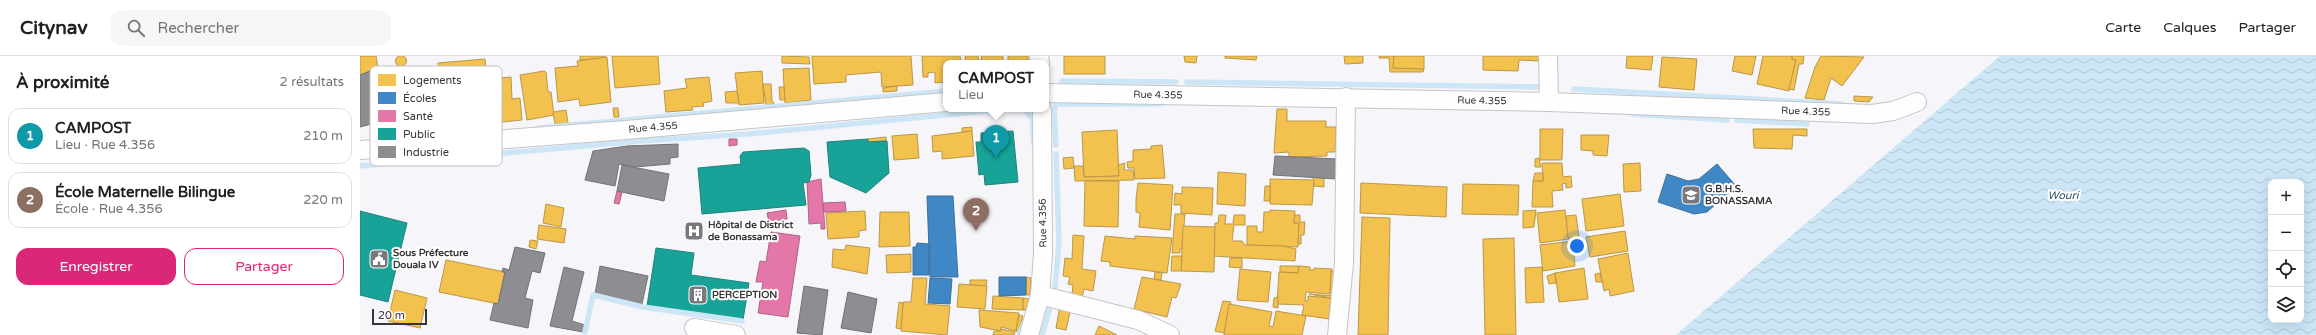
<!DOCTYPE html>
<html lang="fr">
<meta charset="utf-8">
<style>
:root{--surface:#fff;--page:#f6f6f6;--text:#202124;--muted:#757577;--line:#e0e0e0;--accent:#db2777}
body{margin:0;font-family:"Varela Round",sans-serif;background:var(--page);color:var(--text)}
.controls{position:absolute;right:12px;bottom:12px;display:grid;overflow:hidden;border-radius:8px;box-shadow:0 4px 16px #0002}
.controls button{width:36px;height:36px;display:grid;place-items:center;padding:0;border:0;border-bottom:1px solid var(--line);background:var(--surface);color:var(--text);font:20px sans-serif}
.scale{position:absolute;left:12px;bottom:10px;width:55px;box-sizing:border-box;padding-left:4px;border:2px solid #363539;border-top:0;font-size:11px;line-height:14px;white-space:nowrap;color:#363539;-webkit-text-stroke:3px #fff;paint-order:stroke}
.you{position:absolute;left:1217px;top:190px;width:14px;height:14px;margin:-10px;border:3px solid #fff;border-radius:50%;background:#1a73e8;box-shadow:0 0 0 6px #1a73e833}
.badge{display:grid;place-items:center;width:26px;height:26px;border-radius:50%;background:var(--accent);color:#fff;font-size:13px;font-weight:700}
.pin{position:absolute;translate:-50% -33px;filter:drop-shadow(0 1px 2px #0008)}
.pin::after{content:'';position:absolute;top:21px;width:14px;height:12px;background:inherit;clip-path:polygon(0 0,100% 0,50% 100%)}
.popup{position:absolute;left:583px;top:4px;width:106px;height:52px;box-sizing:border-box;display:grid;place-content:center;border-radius:8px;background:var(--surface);filter:drop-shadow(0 1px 3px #0005);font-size:13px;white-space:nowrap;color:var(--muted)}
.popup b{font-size:15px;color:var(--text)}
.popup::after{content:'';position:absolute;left:50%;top:100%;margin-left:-8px;border:8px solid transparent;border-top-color:var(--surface)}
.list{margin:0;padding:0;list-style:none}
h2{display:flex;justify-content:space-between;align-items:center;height:52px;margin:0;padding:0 16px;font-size:17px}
h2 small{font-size:13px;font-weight:400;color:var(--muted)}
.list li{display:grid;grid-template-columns:26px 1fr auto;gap:12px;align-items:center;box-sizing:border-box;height:56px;margin:0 8px 8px;padding:0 8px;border:1px solid var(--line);border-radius:12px}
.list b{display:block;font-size:15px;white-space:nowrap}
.list p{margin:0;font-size:13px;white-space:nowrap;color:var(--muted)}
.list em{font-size:13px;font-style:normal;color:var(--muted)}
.actions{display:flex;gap:8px;padding:12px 16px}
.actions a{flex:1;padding:9px 0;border:1px solid var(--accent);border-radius:12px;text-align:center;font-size:14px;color:var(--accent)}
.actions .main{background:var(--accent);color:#fff}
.icon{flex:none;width:22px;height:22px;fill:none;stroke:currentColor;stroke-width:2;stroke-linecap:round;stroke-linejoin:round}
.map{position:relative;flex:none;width:1956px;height:279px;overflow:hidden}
header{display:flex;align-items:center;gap:24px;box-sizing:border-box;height:56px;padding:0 20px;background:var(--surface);border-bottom:1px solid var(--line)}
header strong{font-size:19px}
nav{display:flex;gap:22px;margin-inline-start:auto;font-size:14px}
.search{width:280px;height:36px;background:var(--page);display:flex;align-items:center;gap:10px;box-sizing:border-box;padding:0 14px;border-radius:12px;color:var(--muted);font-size:15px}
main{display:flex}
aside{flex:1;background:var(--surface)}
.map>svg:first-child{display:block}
.water{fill:url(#water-waves);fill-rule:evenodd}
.homes{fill:#f2c14e;stroke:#ba9748}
.schools{fill:#3f88c5;stroke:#3c6f9b}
.health{fill:#e377a8;stroke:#af6387}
.public{fill:#17a398;stroke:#20827c}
.industry{fill:#8d8d92;stroke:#737377}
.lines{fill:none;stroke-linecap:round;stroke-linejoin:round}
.stream{stroke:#cce6f6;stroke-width:5.5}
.minor-casing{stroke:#c5c4c8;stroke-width:20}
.minor{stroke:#fefefe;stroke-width:18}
.labels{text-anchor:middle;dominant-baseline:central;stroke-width:4;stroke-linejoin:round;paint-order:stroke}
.street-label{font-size:10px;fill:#363539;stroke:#fff}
.poi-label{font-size:10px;font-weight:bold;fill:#363539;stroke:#fff;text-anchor:start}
.water-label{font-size:11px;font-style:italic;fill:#244f66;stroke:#fff}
.key{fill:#fff;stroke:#c3c2c4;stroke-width:1}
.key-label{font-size:11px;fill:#363539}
</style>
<header>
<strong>Citynav</strong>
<div class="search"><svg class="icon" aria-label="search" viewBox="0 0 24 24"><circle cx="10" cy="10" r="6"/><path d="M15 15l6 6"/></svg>Rechercher</div>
<nav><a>Carte</a><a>Calques</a><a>Partager</a></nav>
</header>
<main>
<aside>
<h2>À proximité<small>2 résultats</small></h2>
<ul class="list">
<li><span class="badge" style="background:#0f9aa8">1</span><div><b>CAMPOST</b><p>Lieu · Rue 4.356</p></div><em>210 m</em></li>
<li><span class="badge" style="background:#8d6e63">2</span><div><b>École Maternelle Bilingue</b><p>École · Rue 4.356</p></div><em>220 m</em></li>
</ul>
<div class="actions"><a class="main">Enregistrer</a><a>Partager</a></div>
</aside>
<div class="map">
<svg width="1956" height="279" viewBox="0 0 1956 279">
<defs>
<pattern id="water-waves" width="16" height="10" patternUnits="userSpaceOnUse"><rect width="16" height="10" fill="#cce6f6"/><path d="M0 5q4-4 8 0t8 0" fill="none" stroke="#b0c6d4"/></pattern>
</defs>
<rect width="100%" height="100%" fill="#f6f5fa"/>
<path class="water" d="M 1640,0 L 1956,0 L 1956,279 L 1316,279 ZM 1911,126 L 1941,126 L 1941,264 L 1911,264 Z"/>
<g class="homes">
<circle cx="41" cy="5" r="5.5"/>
<polygon points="0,0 16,0 18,12 0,19"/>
<polygon points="220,0 245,0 245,2 220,4"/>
<polygon points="252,0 298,0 300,28 255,32"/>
<polygon points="422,0 449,1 450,8 422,7"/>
<polygon points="452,0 551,0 553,29 522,31 521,16 486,19 486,26 454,28"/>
<polygon points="562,0 600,0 601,7 586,7 586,26 575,27 575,16 568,17 568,21 563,21"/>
<polygon points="605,0 618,0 619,7 606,7"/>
<polygon points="621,0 643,0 643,7 622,7"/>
<polygon points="648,0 668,0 668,7 648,4"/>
<rect x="704" y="0" width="41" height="18"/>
<polygon points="824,0 837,0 836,7 825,6"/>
<polygon points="865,0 897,0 896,4 865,2"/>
<polygon points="984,0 1003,0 1003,7 985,8"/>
<polygon points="1019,0 1034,0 1033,12 1064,13 1063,16 1030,16 1029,2 1019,2"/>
<polygon points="1034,0 1064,0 1064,13 1033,12"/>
<polygon points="1123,0 1180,0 1179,5 1159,4 1158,15 1123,14"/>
<polygon points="1267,0 1293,0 1291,14 1266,12"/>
<polygon points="1375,0 1396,0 1392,19 1372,15"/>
<polygon points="1403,0 1432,0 1432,3 1436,4 1429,35 1397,28"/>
<polygon points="1432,0 1444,0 1443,8 1439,8 1434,34 1429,33 1436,4 1432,3"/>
<polygon points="1461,0 1504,1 1482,30 1471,22 1464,44 1445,42 1455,11"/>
<polygon points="247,1 251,46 220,50 219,43 198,46 195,12 218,10 217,5"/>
<polygon points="1302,1 1337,3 1334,34 1299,31"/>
<polygon points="125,3 129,46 82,51 78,7"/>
<polygon points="449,12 451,44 425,47 423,13"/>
<polygon points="61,14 65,45 31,46 29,17"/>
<polygon points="184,15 186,16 188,36 191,36 194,59 167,64 160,19"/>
<polygon points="402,15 404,47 379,49 375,17"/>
<polygon points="151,21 152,43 160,42 162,64 132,67 127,23"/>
<polygon points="349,21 352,45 343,47 344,50 332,51 333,54 306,56 304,35 327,32 325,23"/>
<polygon points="403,28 411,28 412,43 411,43 415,49 406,50"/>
<polygon points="537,30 537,35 523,36 523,32"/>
<polygon points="419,31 424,31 425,44 420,44"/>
<polygon points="377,35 379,47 366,47 365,36"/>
<polygon points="1494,40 1513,41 1509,46 1494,45"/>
<polygon points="253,52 258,52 259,61 254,61"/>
<polygon points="917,53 927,53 927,65 966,65 966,71 976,71 975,96 967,96 967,100 929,101 929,96 914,97"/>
<polygon points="206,54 208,67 195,68 193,56"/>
<polygon points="83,56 85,78 71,79 69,57"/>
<polygon points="141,66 141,73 132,73 132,67"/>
<polygon points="612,71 612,75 602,76 602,72"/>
<polygon points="1180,73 1203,73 1202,104 1180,104"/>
<polygon points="1393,73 1447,73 1447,80 1433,79 1432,93 1394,92"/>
<polygon points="757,74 759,120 724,121 722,76"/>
<polygon points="612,75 614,100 582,103 582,95 573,96 572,80"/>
<polygon points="557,78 559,102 534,104 532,80"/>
<polygon points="1221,79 1249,79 1247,100 1233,99 1233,95 1221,94"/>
<polygon points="526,81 526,85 508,86 508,83"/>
<polygon points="802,89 805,122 775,123 774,112 768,112 767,106 773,105 773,94 791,93 791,90"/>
<polygon points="713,101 714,112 704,113 703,102"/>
<polygon points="1179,102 1181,111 1175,111 1175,103"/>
<polygon points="765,107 764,114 773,114 774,124 715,125 714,110 723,110 724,121 759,120 758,109"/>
<polygon points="1182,107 1202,107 1203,121 1211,120 1212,131 1206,132 1206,127 1202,128 1203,134 1192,135 1193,151 1172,151 1173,125 1183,125"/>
<polygon points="1280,107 1281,135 1264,136 1263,108"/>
<polygon points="858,116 886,118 885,150 857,148"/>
<polygon points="1175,117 1183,117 1183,125 1173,125"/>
<polygon points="953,121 964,122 964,131 954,130"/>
<polygon points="910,123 954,124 952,149 910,148"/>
<polygon points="725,125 759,125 758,171 724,170"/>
<polygon points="778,127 813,129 810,174 779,171 780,157 776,156 776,143"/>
<polygon points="1001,127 1087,131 1086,161 1000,157"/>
<polygon points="1103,128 1159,129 1158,159 1102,158"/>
<polygon points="905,130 910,130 910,145 904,145"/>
<polygon points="822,131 853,132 852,159 821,157 821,149 814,149 815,137 822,138"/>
<polygon points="1260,138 1264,170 1226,175 1222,143"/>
<polygon points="186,148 204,152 201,171 183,167"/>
<polygon points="910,154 935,155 934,167 939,167 938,191 887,189 887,170 897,170 897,176 903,176 904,156 910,156"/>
<polygon points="1176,154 1174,171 1163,172 1163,155"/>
<polygon points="1205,154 1209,183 1180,187 1177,157"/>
<polygon points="505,155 506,174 499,175 499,181 468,183 466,157"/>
<polygon points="520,156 549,156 550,190 519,191"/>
<polygon points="815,158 825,158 822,193 820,193 820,197 812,197"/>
<polygon points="859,159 866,159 865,168 873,168 874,159 885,159 885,169 874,169 872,185 882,185 885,189 924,190 936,193 935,205 853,200 855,167 858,167"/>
<polygon points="935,159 940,159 940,166 945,166 944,179 941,179 941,188 938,188 939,167 934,167"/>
<polygon points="1216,159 1219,181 1208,182 1206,160"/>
<polygon points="1002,161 1030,162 1028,279 998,279"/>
<polygon points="179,169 206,173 204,187 177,183"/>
<polygon points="823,170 855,171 854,216 821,215"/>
<polygon points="1265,175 1268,195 1230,201 1226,181"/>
<polygon points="713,179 724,180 722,213 736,215 733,235 724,233 722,241 712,238 713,229 708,228 710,221 703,220 705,202 712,203"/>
<polygon points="745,180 775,183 775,180 812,182 807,217 750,210 750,206 741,205"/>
<polygon points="1154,182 1156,279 1125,279 1123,183"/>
<polygon points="170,184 178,185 176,193 169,191"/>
<polygon points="1213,185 1215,210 1183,215 1180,189"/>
<polygon points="486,189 510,192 507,218 472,211 473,193 485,194"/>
<polygon points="1268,197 1274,235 1250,240 1249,233 1244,235 1238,203"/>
<polygon points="551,198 551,216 527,217 526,199"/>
<polygon points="812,200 822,200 821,215 811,215"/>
<polygon points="870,202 882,202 882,212 869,211"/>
<polygon points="86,204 145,216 138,248 79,236"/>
<polygon points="920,210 939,210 938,217 920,216"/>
<polygon points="939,210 950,211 950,214 954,214 954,212 972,213 970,238 946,236 945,245 948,245 948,240 971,242 969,263 942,259 944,249 917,248 919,216 938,217"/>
<polygon points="1182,211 1184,246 1166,247 1165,212"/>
<polygon points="1224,212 1228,243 1199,246 1195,217"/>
<polygon points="880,213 911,216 908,246 877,244"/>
<polygon points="971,215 976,216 974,237 970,238"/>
<polygon points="795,216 802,217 801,224 794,223"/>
<polygon points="1195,217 1196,227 1189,228 1187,220"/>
<polygon points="1240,217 1242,226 1236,226 1235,218"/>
<polygon points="666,221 671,222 670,239 666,239"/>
<polygon points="782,221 821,228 816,242 812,241 807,261 774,253"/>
<polygon points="553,222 567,222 565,248 590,250 587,279 541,275 543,246 551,246"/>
<polygon points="610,224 627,224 626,230 610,229"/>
<polygon points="599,228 627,230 625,253 597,251"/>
<polygon points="35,234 67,242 60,272 28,265"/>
<polygon points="949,238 974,240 973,263 969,263 971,242"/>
<polygon points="633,240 663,242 663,254 632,253"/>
<polygon points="918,241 918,252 913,251 914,242"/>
<polygon points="663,242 669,243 666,254 663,254"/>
<polygon points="863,245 871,246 864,277 855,275"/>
<polygon points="539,246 543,247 541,273 536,272"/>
<polygon points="869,248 912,256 909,270 913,271 916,255 946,260 942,279 864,279"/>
<polygon points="700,250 711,252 706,274 696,272"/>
<polygon points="619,254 659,257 656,275 641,271 641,275 620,271"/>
<polygon points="659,259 663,260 658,276 656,275"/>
<polygon points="739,270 757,279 735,279"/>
<polygon points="641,273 655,276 654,279 633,279 634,275 641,275"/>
</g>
<g class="schools">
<polygon points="1357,108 1376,130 1347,156 1334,158 1298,146 1307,118 1328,125 1339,123"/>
<polygon points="567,140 593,140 598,221 570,221"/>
<polygon points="557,187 569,188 569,219 553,219 553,191 556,191"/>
<polygon points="639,221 666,221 666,239 639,240"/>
<polygon points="570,222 592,223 590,248 568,247"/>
</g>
<g class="health">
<polygon points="369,83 377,83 377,89 369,90"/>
<polygon points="461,123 465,173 461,173 461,167 449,168 447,126"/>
<polygon points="257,135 262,137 259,148 254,147"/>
<polygon points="485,146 486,155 464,156 463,147"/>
<polygon points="426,154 427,163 409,166 407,157"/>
<polygon points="411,176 440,180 428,261 398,257 403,226 396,226 400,205 406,206"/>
</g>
<g class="public">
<polygon points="653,75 658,126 625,129 624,118 619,119 616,86 621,86 621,77"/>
<polygon points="508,83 508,86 527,85 529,117 506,137 470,121 467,86"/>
<polygon points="444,92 449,95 451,119 449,126 443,127 446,149 342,158 338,112 381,108 380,100 383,96"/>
<polygon points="0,155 47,167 28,246 0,239"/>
<polygon points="296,192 334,197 331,219 389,227 383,264 287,250"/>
</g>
<g class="industry">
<polygon points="18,12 23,82 16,83 15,67 0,71 0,19"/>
<polygon points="318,88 318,101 310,102 310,108 275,111 259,108 255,130 225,124 233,95 267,90"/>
<polygon points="915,100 978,103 977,123 913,119"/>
<polygon points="262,109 309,118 304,145 257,135"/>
<polygon points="155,191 185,197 180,217 172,215 165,242 173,244 168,272 130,264 134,247 138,248 145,216 142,216 143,212 149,214"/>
<polygon points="240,210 288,220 282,248 235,238"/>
<polygon points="204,211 224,216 212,265 225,269 223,276 190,270"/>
<polygon points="444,230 468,234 462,279 437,277"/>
<polygon points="488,236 517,243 511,277 481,272"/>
</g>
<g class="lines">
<g class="stream">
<polyline points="702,25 816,26"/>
<polyline points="827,26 1180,31"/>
<polyline points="1214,33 1481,48"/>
<polyline points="665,53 672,62 674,88"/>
<polyline points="1273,58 1367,64"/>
<polyline points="1377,64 1447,68"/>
<polyline points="178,72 586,35"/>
<polyline points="696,89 694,55 696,48 801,48"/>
<polyline points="0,110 281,85 388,78 646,53"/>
<polyline points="695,234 699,186 696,98"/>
<polyline points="225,276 233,239 283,251 382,265"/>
<polyline points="659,279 664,267"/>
<polyline points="682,279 692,245"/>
</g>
<g class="minor-casing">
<g id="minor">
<polyline points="679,0 680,7"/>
<polyline points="1188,0 1189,46"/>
<path id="s1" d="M 686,37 L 1189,46 L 1512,58 L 1533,55 L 1557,46"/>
<path id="s2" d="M 0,94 L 266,74 L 586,46"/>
<polyline points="680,239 778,264 810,279"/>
<polyline points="334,272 376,279"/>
<polyline points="669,279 680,239 683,198 682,53"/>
<polyline points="977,279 984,207 986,41"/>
</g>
</g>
<use href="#minor" class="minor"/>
</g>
<defs>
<g id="school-square" transform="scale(1)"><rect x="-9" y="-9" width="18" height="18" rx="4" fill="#79787d" stroke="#fff"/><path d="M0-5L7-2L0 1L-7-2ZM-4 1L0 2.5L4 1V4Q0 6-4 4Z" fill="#fff"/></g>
<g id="hospital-square" transform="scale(1)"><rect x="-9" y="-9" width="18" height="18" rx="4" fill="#79787d" stroke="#fff"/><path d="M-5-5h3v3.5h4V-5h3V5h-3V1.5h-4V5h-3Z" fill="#fff"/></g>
<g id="civic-square" transform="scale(1)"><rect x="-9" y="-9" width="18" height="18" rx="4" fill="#79787d" stroke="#fff"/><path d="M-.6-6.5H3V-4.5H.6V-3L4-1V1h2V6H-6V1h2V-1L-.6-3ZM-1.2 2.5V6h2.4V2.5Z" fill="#fff"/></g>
<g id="building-square" transform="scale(1)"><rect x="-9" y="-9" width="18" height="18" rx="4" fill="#79787d" stroke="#fff"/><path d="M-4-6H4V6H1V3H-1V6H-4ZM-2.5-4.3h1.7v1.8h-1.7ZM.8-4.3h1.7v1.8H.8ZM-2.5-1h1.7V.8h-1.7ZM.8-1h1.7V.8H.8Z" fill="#fff"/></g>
</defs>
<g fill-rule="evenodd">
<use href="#school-square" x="1331" y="139"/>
<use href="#hospital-square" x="334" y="175"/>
<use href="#civic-square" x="19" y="203"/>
<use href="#building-square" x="338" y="239"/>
</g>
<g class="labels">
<g class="street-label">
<text stroke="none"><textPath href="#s1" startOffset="112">Rue 4.355</textPath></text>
<text stroke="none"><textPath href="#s1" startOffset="436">Rue 4.355</textPath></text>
<text stroke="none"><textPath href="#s1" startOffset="760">Rue 4.355</textPath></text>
<text stroke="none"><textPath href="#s2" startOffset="294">Rue 4.355</textPath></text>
<text transform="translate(683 167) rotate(-91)">Rue 4.356</text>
</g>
<g class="poi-label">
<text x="1345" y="133">G.B.H.S.<tspan x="1345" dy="12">BONASSAMA</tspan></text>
<text x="348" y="169">Hôpital de District<tspan x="348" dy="12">de Bonassama</tspan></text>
<text x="33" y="197">Sous Préfecture<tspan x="33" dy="12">Douala IV</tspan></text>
<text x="352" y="239">PERCEPTION</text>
</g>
<g class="water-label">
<text x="1703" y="139">Wouri</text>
</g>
</g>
<rect x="10" y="10" width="132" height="100" rx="6" class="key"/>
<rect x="18" y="18" width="18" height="12" fill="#f2c14e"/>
<rect x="18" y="36" width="18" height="12" fill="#3f88c5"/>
<rect x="18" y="54" width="18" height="12" fill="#e377a8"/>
<rect x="18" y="72" width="18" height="12" fill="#17a398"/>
<rect x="18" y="90" width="18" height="12" fill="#8d8d92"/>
<g class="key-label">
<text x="43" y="28">Logements</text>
<text x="43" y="46">Écoles</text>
<text x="43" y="64">Santé</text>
<text x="43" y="82">Public</text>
<text x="43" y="100">Industrie</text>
</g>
</svg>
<div class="controls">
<button>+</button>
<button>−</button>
<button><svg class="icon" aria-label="locate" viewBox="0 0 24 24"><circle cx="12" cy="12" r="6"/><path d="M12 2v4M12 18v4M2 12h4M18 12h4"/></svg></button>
<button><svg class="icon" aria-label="layers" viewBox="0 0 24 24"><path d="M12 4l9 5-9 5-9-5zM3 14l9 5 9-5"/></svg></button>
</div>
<div class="scale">20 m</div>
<div class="you"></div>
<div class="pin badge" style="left:636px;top:102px;background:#0f9aa8">1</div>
<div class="popup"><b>CAMPOST</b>Lieu</div>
<div class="pin badge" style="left:616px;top:175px;background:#8d6e63">2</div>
</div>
</main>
